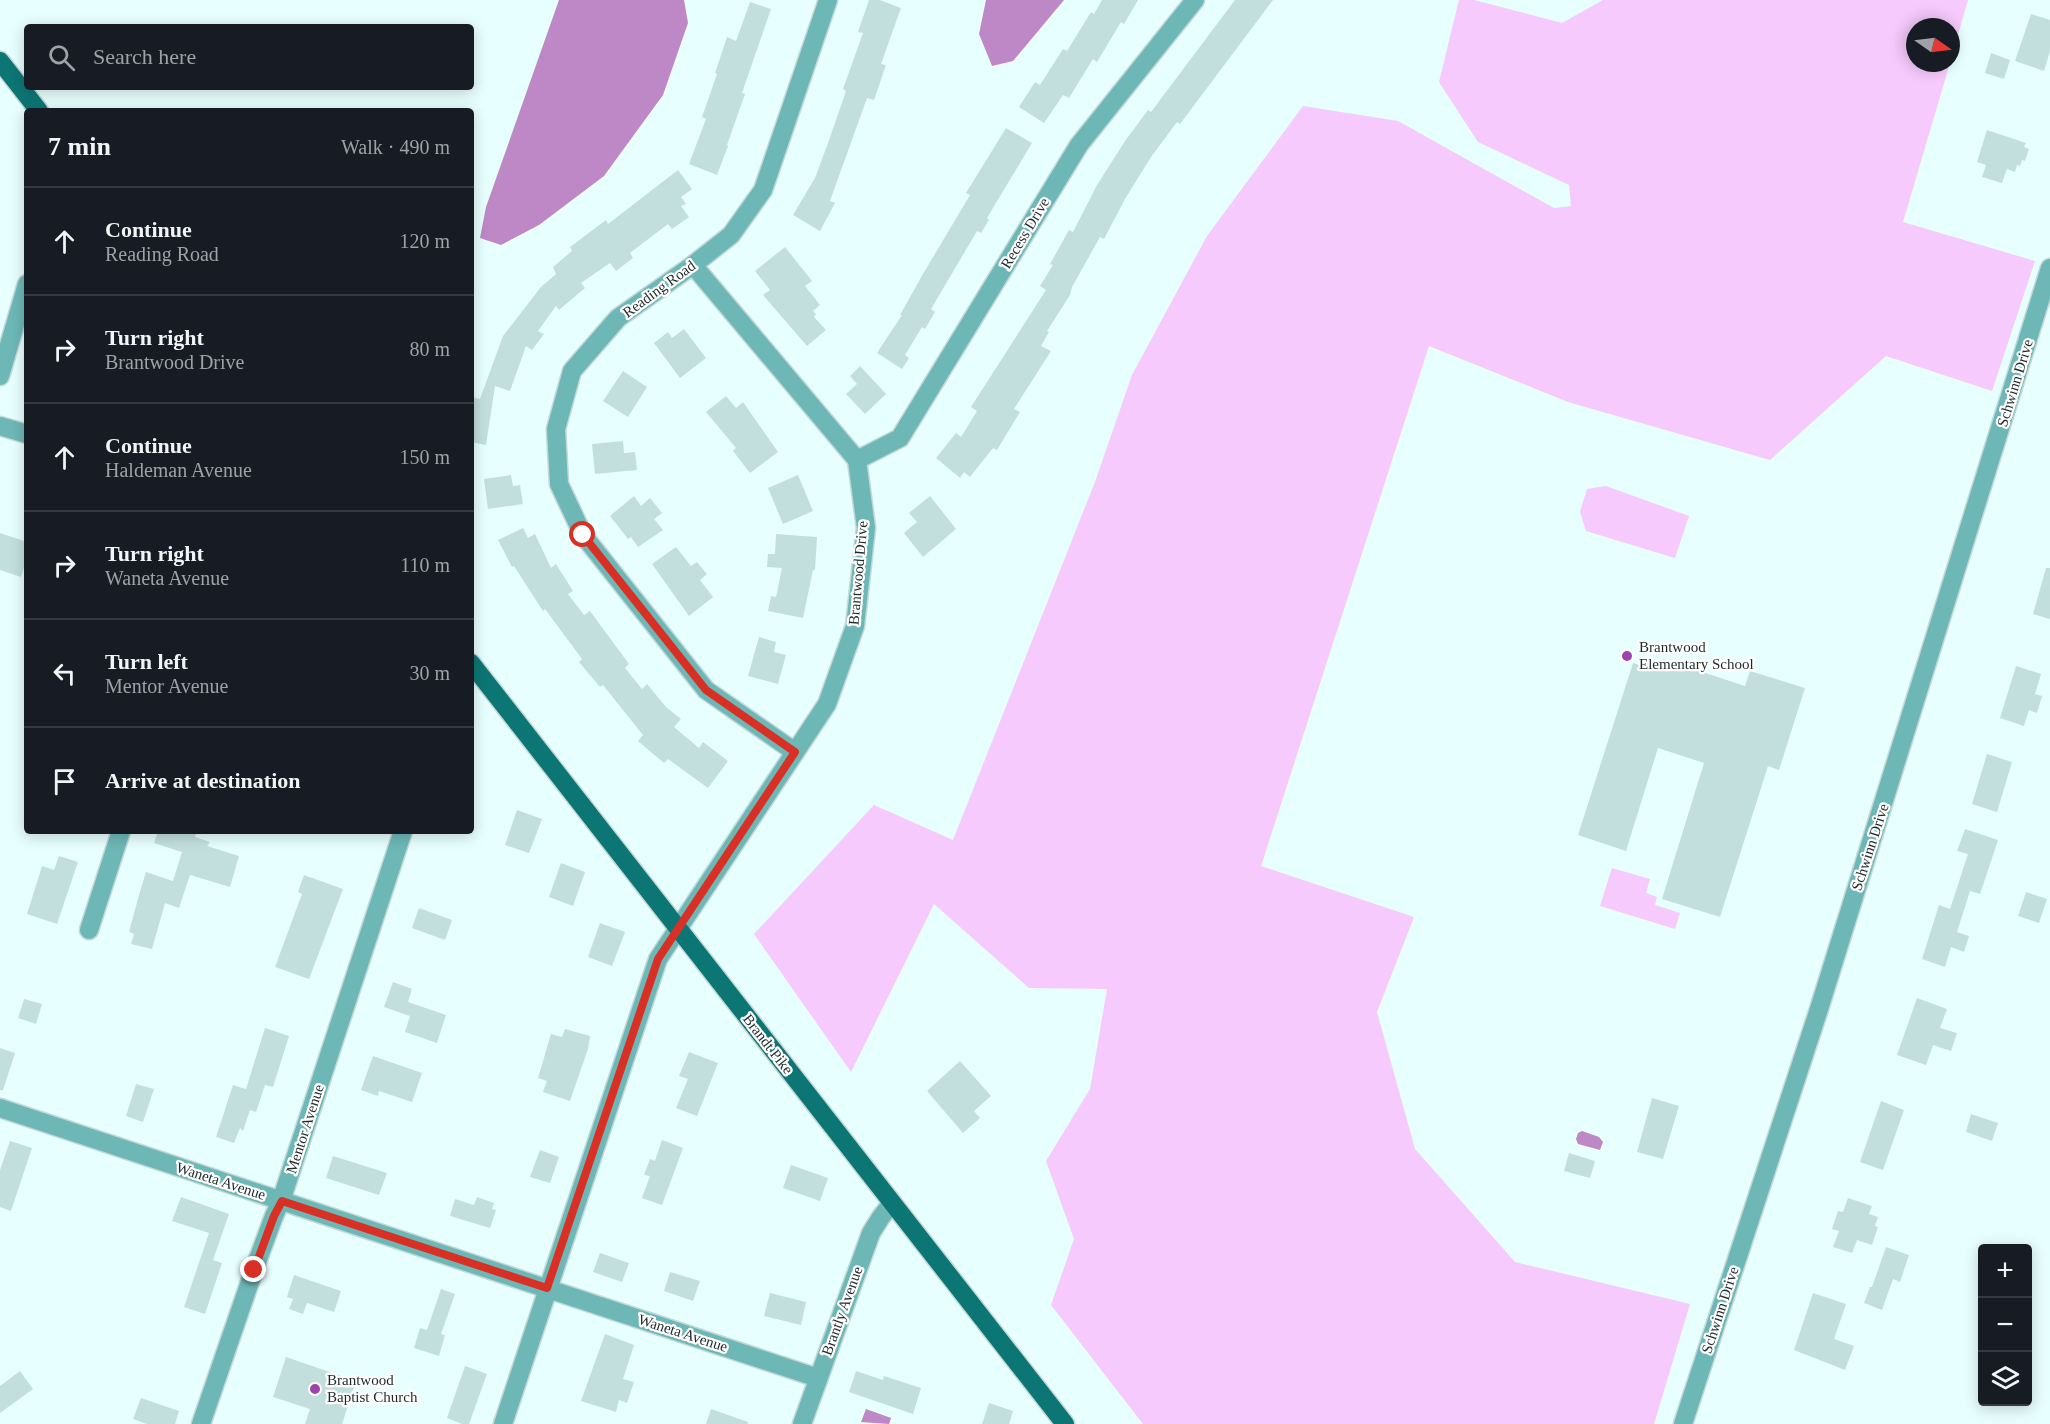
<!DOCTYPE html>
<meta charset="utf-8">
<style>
:root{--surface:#171b24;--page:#20242c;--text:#f1f3f6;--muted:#9ea1a6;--line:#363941}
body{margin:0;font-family:Georgia,serif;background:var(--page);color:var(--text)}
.controls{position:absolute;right:18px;bottom:18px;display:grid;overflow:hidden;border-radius:6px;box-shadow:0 3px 15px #0003}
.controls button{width:54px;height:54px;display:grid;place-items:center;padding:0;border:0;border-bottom:2px solid var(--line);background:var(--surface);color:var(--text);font:30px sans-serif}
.compass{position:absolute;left:1906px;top:18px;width:54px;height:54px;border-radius:50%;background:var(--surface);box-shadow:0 3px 15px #0003;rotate:104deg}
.stop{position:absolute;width:18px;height:18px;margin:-14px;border:4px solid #d93025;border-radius:50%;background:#fff}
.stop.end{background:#d93025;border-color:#fff;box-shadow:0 2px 6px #0008}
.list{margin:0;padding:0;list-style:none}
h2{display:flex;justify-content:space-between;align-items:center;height:78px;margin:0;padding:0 24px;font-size:26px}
h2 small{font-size:20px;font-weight:400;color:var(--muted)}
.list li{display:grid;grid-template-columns:39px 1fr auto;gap:18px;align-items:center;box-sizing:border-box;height:108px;padding:0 24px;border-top:2px solid var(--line)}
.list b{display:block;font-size:22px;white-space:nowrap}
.list p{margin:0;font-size:20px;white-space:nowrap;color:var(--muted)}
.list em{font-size:20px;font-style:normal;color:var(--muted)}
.icon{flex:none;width:33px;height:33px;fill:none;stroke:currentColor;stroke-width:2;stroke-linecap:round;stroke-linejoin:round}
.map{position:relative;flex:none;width:2050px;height:1424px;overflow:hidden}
.search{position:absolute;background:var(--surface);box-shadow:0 3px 15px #0003;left:24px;top:24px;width:450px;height:66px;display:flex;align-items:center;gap:15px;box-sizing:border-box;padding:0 21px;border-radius:6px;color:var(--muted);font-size:22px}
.panel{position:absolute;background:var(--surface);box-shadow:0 3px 15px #0003;left:24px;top:108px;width:450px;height:726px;border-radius:6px}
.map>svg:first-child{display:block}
.green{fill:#f6cafc}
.water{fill:#be87c5}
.building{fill:#c2dfde}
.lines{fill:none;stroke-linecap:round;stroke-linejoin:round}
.minor-casing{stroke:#c3d8d8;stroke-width:21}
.major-casing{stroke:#c3d8d8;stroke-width:21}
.minor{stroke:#6db8b7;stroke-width:18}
.major{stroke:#0c7675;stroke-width:18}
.route{stroke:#d93025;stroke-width:8}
.poi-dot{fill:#9e42ac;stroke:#fff;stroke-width:2}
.labels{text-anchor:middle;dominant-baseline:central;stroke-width:4.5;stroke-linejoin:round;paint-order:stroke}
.street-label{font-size:15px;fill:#1e2929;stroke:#fff}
.poi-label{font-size:15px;fill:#1e2929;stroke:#fff;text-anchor:start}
</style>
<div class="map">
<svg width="2050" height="1424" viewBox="0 0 2050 1424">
<rect width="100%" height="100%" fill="#e7fffe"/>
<g class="green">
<polygon points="1459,0 1474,0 1562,23 1603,0 1968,0 1951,59 1951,27 1915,27 1915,63 1950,63 1903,222 2035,261 1992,391 1886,356 1770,460 1568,402 1429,346 1261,866 1414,917 1377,1012 1415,1149 1515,1262 1690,1304 1654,1424 1143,1424 1051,1305 1074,1239 1046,1161 1090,1089 1107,989 1029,988 934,904 851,1072 754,934 874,805 953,840 1095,482 1132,375 1207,236 1303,106 1398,121 1554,208 1571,206 1569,185 1478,142 1439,82"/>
<polygon points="1606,486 1689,516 1675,558 1586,531 1580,512 1587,489"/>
<polygon points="1612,868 1650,879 1646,893 1657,897 1655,905 1680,913 1675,929 1600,906"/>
</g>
<g class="water">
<polygon points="559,0 684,0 688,23 663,95 604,176 539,225 501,245 480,238 486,207"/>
<polygon points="986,0 1064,0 1013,61 992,66 979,34"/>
<polygon points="1582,1131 1599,1137 1603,1142 1600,1150 1578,1144 1576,1139 1578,1133"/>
<polygon points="866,1409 891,1418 889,1424 861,1422"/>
</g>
<g class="building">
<polygon points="869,0 880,0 901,8 881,64 886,65 874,100 867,98 830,201 835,203 820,231 793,215 815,178 828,143 846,91 843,89 863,33 858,32"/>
<polygon points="1102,0 1138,0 1124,24 1121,22 1097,62 1093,59 1069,98 1063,95 1044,123 1019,107 1035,82 1040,85 1063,49 1067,51 1091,12 1094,14"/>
<polygon points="1235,0 1273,0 1180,124 1177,122 1151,157 1125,199 1104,239 1100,237 1072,287 1070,295 1047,331 1049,332 1041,346 1051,351 1014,409 1020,412 997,450 993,448 970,477 964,472 960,478 936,458 956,433 961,437 977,411 971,407 1046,290 1040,286 1053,265 1050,264 1069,230 1073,232 1097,185 1125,141 1148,110 1151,112"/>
<polygon points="750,2 771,9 742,93 745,94 727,145 728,146 717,175 689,164 706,119 702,117 717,74 715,73 727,37 736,41"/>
<polygon points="2031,14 2050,20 2050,51 2044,71 2015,61"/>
<polygon points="1991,53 2010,60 2004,79 1985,73"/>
<polygon points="1006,128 1032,143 987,218 989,220 981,233 977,231 931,309 935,312 925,329 922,327 905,355 909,358 902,369 877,353 902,315 900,315 923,274 970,195 966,193"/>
<polygon points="1987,130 2026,143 2024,147 2029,149 2025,161 2022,160 2020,166 2017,165 2015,172 2007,169 2002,183 1982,177 1986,165 1977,162"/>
<polygon points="678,170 692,189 681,197 686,204 681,206 689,217 672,229 668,224 630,253 633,258 616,271 610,263 581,283 585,288 559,310 556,306 538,331 544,334 532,350 526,346 510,391 495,386 486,445 471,442 471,397 480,399 503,336 541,287 556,274 553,267 572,251 570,247 606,220 608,224"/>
<polygon points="785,247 812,281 805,286 820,305 813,311 816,314 814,317 826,330 807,346 763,295 770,290 755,271"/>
<polygon points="684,329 706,358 680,378 654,343 668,332 672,338"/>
<polygon points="860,366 886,394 865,414 846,394 857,384 850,376"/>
<polygon points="623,371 647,387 628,417 603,401"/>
<polygon points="726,396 736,408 743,402 778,452 750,473 733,451 736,448 706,412"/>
<polygon points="623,441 624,453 635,452 637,470 595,474 592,444"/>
<polygon points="511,475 513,486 520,485 523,504 488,509 484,479"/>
<polygon points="798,475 813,511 783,524 768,488"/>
<polygon points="634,496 641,506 650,498 662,513 654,519 663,530 638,547 631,537 628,539 610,516"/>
<polygon points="930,496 956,529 923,557 904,533 917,522 909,513"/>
<polygon points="523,528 528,538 535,534 551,568 556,564 573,591 568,594 584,615 590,611 629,664 625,668 642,689 647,684 666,707 681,719 674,727 699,748 703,742 728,761 708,788 668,759 664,763 638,741 643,735 603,685 600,687 579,662 582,659 545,609 543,611 514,566 512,567 498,540"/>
<polygon points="0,533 27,542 27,558 21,577 0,570"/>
<polygon points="776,534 817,537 815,570 813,570 803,618 768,611 771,596 776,597 782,568 767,567 768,554 775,554"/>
<polygon points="676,547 691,566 697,562 707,574 700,580 713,597 689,616 652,564"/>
<polygon points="2046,568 2050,568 2050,619 2033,614"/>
<polygon points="759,637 776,642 774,652 786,655 778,684 748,676"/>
<polygon points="1663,659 1745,686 1750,671 1805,688 1779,770 1768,766 1720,917 1662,899 1704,763 1658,748 1626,851 1578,835 1633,663 1659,671"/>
<polygon points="2016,666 2041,674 2035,694 2042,696 2037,713 2029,710 2024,726 2000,718"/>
<polygon points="1987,754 2012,762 1997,812 1972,804"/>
<polygon points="517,810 542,819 529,853 505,845"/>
<polygon points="1965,829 1998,840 1980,894 1970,891 1957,932 1969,936 1964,952 1951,947 1945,967 1922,959 1939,905 1950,909 1968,854 1957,851"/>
<polygon points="158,831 197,831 195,837 210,842 207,846 239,856 230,887 190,875 179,908 165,903 152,949 131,944 134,934 129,932 139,895 146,872 173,881 182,852 154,843"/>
<polygon points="59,856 78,862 57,924 27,914 42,866 54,870"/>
<polygon points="561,863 585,872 573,906 549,897"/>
<polygon points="304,875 343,889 309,979 275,967 302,894 298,892"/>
<polygon points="2026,892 2047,899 2039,923 2018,916"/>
<polygon points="419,908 452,920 445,940 412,928"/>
<polygon points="600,923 625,932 612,966 588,957"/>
<polygon points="393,982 412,989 408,1002 446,1015 437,1043 405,1032 410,1016 384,1007"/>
<polygon points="1917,998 1947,1009 1940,1028 1957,1033 1951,1051 1933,1045 1926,1065 1897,1055"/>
<polygon points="24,999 42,1004 36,1024 18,1018"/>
<polygon points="265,1028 289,1036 273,1087 265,1085 256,1112 250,1110 243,1131 240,1128 234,1143 216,1137 233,1085 246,1089"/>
<polygon points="565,1029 590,1036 588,1049 570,1101 543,1092 547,1081 538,1078 551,1034 562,1037"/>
<polygon points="0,1048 15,1053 3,1090 0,1090"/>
<polygon points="689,1052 718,1063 697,1116 676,1108 688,1079 679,1076"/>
<polygon points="373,1056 422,1073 412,1102 379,1091 378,1096 361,1090"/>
<polygon points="960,1061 991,1096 974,1111 980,1118 963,1133 927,1091"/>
<polygon points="136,1084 154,1089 143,1122 126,1116"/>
<polygon points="1652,1098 1679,1106 1663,1159 1637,1152"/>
<polygon points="1881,1101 1904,1110 1883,1170 1860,1162"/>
<polygon points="1971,1114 1998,1123 1992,1141 1966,1132"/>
<polygon points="662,1140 683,1148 662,1205 642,1198 650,1176 644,1175 650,1159 655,1161"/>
<polygon points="10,1141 32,1148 11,1211 0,1207 0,1170"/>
<polygon points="540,1150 559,1157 550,1183 530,1177"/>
<polygon points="1569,1153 1595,1161 1590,1178 1564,1171"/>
<polygon points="333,1156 387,1173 379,1195 326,1178"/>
<polygon points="791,1165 828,1178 820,1201 783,1188"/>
<polygon points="181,1197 229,1214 213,1260 222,1263 205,1314 184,1307 209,1233 172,1221"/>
<polygon points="477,1197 494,1203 492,1209 496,1210 490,1228 450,1216 455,1199 474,1205"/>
<polygon points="1848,1198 1872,1206 1869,1214 1878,1217 1875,1226 1878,1227 1872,1245 1857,1240 1852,1253 1833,1247 1839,1231 1832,1229 1838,1211 1843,1212"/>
<polygon points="1886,1247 1909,1255 1900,1282 1893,1279 1882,1310 1864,1303 1870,1287 1872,1287"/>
<polygon points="600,1253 629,1263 622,1282 593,1272"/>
<polygon points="670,1272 700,1281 693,1301 664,1291"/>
<polygon points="294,1275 341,1291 334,1312 307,1303 303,1314 289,1309 293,1299 287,1297"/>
<polygon points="441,1289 455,1294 441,1334 445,1335 439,1356 414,1348 420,1328 427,1330"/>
<polygon points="770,1293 806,1302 801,1325 764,1316"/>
<polygon points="1813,1293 1846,1304 1834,1339 1854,1346 1845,1370 1794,1350"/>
<polygon points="605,1334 634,1345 623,1379 634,1382 627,1403 619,1400 616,1412 581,1401"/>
<polygon points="286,1357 356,1381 342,1424 305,1424 310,1409 273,1397"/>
<polygon points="465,1366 487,1374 469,1424 462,1424 447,1418"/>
<polygon points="20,1371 33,1389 0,1413 0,1386"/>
<polygon points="856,1371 883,1380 884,1376 921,1388 913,1414 849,1392"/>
<polygon points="141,1398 179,1411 175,1424 147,1424 133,1419"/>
<polygon points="989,1403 1013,1411 1009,1424 982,1424"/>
<polygon points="711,1409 748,1422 748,1424 706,1424"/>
</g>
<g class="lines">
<g class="minor-casing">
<g id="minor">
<polyline points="0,376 27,284"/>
<polyline points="0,426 27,434"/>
<polyline points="857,460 900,438 1079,145 1195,0"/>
<polyline points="795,752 706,690 583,535 559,484 556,429 572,371 618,318 693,265 731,235 763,190 828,0"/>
<polyline points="89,930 121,831"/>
<polyline points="0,1108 818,1378"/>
<polyline points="201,1424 254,1270 274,1216 281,1201 403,831"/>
<polyline points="503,1424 658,959 827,704 855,626 866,528 857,460 693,265"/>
<polyline points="802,1424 871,1233 881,1217 892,1203"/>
<polyline points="1683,1424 1819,1009 2050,268"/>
</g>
</g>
<g class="major-casing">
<g id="major">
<polyline points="0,61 39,111"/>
<polyline points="471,663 1065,1424"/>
</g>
</g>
<use href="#minor" class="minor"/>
<use href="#major" class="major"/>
</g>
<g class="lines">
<polyline class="route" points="254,1270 274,1216 282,1201 547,1288 658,959 795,752 706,690 583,535"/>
</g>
<g class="poi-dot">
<circle cx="1627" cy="656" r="6"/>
<circle cx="315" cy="1389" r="6"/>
</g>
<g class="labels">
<g class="street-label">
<text transform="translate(1025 233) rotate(-59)">Recess Drive</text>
<text transform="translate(659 289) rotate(-36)">Reading Road</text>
<text transform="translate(2015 383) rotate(-73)">Schwinn Drive</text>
<text transform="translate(858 573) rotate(-85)">Brantwood Drive</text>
<text transform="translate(1870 847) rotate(-72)">Schwinn Drive</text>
<text transform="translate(768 1044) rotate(52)">Brandt Pike</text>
<text transform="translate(305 1129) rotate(-72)">Mentor Avenue</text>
<text transform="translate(221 1181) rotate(18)">Waneta Avenue</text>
<text transform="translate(1720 1310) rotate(-72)">Schwinn Drive</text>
<text transform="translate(842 1311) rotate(-70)">Brantly Avenue</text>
<text transform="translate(683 1333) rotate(18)">Waneta Avenue</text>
</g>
<g class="poi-label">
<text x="1639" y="647">Brantwood<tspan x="1639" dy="17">Elementary School</tspan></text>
<text x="327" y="1380">Brantwood<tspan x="327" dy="17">Baptist Church</tspan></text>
</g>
</g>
</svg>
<div class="controls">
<button>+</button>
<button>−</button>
<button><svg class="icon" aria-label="layers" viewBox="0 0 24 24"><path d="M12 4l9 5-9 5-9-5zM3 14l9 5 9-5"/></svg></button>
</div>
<svg class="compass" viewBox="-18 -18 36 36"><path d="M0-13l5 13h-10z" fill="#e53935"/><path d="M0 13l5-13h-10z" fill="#9ea1a6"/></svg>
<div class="stop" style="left:583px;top:535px"></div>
<div class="stop end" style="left:254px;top:1270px"></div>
<div class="search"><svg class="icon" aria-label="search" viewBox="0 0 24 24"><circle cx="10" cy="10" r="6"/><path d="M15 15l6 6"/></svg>Search here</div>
<section class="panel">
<h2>7 min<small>Walk · 490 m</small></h2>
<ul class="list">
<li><svg class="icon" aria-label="ahead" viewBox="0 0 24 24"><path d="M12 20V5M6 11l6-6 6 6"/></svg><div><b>Continue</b><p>Reading Road</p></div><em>120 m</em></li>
<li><svg class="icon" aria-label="right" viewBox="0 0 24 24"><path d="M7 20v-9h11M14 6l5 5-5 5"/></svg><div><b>Turn right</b><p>Brantwood Drive</p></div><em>80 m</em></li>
<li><svg class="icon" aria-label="ahead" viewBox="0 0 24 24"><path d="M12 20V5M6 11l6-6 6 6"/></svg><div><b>Continue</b><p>Haldeman Avenue</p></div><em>150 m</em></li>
<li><svg class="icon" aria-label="right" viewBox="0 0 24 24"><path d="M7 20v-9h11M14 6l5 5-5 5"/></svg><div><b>Turn right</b><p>Waneta Avenue</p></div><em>110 m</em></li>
<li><svg class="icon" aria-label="left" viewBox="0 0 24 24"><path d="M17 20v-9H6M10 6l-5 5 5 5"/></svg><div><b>Turn left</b><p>Mentor Avenue</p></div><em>30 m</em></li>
<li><svg class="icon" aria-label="arrive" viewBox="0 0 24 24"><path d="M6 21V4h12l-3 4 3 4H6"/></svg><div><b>Arrive at destination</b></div></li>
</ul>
</section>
</div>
